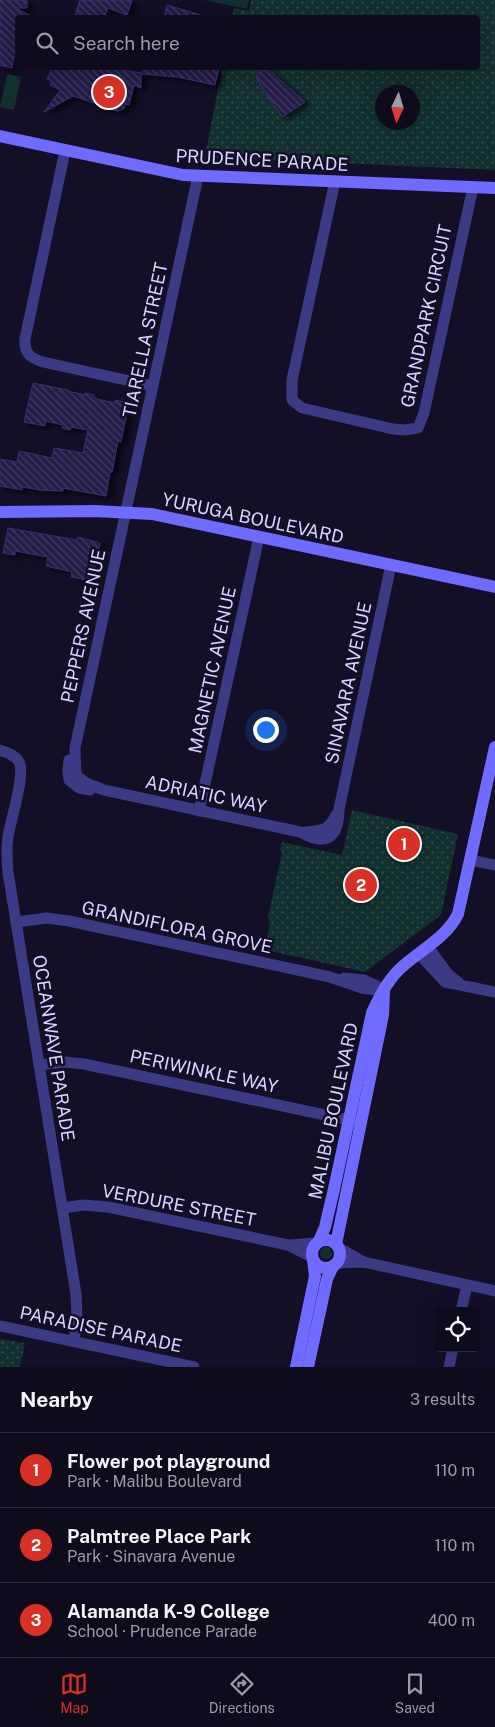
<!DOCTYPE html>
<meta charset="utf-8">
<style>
:root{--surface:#0e0b1c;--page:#171425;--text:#f1f3f6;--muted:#9b9ba3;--line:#2e2b3b;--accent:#d93025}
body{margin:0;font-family:"Public Sans",sans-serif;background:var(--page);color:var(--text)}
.controls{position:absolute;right:15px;bottom:15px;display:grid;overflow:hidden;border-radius:5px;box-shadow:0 5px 20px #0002}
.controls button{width:45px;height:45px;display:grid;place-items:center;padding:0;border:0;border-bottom:1px solid var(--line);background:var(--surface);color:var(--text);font:25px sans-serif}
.compass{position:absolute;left:375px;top:85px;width:45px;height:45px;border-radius:50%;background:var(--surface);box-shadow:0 5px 20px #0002;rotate:184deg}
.you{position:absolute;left:265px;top:729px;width:18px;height:18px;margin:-12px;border:4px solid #fff;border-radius:50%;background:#1a73e8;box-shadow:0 0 0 8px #1a73e833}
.badge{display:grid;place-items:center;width:32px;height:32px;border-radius:50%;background:var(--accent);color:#fff;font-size:16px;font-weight:700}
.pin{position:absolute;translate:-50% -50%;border:2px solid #fff;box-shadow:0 1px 5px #0006}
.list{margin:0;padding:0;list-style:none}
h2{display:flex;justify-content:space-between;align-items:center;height:65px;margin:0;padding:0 20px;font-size:21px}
h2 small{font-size:16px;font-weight:400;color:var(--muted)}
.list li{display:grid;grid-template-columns:32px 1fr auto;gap:15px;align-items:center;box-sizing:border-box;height:75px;padding:0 20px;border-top:1px solid var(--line)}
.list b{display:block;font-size:19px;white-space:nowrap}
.list p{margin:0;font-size:16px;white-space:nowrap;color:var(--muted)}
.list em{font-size:16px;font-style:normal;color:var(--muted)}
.icon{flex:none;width:28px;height:28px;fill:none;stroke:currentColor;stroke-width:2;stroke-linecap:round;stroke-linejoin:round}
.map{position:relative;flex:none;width:495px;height:1367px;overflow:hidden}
.search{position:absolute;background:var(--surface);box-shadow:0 5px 20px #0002;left:15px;right:15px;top:15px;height:55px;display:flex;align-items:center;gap:12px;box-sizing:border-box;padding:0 18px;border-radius:5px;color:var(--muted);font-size:19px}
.sheet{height:290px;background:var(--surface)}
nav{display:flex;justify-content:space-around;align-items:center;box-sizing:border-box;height:70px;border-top:1px solid var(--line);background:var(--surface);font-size:14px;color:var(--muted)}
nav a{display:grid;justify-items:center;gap:2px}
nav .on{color:var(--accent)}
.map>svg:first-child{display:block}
.green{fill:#12302f}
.park{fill:url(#park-dots);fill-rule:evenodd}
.building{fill:url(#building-back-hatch);stroke:#3b2d73;filter:url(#shadow)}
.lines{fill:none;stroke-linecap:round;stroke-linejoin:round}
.street{stroke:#3d3a85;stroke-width:11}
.secondary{stroke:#6f6bff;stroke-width:12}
.labels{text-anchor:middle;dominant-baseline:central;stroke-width:5;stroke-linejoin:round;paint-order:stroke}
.street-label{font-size:18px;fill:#d9d4ff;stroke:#130f26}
</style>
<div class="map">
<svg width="495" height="1367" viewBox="0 0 495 1367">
<defs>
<pattern id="park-dots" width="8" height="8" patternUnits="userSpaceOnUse" patternTransform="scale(1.25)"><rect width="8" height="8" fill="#12302f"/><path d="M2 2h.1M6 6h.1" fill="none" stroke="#344d4e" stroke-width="1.8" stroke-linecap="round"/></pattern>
<pattern id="building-back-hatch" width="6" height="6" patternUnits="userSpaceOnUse" patternTransform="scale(1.25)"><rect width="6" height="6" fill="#241b47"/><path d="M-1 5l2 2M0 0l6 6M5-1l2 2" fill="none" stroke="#433b63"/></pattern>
<filter id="shadow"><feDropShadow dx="5.5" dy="3" stdDeviation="2.5" flood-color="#0009"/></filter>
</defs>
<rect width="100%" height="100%" fill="#130f26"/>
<g class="green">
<polygon points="204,0 249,0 247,9"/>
<polygon points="7,74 21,77 14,110 0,107"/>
<circle cx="326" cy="1253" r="6"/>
</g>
<g class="park">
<path d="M 251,0 L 495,0 L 495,170 L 205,157 L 222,68 L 478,68 L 478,18 L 232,17 L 234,8 L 249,11 ZM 382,92 L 412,92 L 412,122 L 382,122 Z"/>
<polygon points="352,810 458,834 441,915 365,972 261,949 262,942 267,939 270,922 268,916 282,853 280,850 282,842 342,855"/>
<polygon points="0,1339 25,1343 20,1367 0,1367"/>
</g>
<g class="building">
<polygon points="0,0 27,0 27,8 15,8 35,18 18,18 18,57 14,57 12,68 0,65"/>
<polygon points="80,0 132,0 127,15 108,8 104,18 83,18 75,15"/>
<polygon points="167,5 201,15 200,18 164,18"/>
<polygon points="52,68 113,68 141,73 141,88 134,85 129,105 125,104 124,109 117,111 73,96 44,112 60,90 50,85 52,81 47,79"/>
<polygon points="142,68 219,68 215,85 178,77 142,74"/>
<polygon points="266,68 305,102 282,117 256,78 259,77 257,74"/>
<polygon points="33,383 68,390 68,391 85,395 85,393 94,395 94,397 97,399 115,403 115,400 129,403 121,442 118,441 112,472 110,472 106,496 63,488 63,491 40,490 22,487 22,490 0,486 0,459 17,462 19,451 52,458 54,448 83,453 88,430 71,427 70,430 62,428 63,425 46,421 45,426 24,422"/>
<polygon points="8,528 77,540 78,537 100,543 92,581 71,577 72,572 46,566 48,557 15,551 15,555 3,553"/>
</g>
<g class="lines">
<g class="street">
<path d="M 65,151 L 25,339 C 24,353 30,358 43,362 L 153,386"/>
<path d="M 198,176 L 75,748 L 76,775 L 86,783 L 104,790 L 300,832 C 326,847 339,838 339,809 L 391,565"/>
<polyline points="335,181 292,380 292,400 302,408 393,429 405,430 418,428 424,413 473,187"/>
<path d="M 0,750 C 7,753 16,755 19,762 C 26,775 10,821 8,837 C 6,849 7,861 8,872 L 76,1294 L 77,1316 L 74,1341"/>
<polyline points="69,760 68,771 69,780 79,788 90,790"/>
<polyline points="199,811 259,537"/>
<path d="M 305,832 C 322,830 327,832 336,815"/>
<polyline points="471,860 495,865"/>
<polyline points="16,922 47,918 69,921 330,977 362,988 384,991"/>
<polyline points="428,947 448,974 459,983"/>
<polyline points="419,954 445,982 495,992"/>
<polyline points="344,978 364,980 379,987"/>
<polyline points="39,1065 64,1062 84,1064 358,1122"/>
<polyline points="63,1208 83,1205 108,1207 288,1245 312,1257"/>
<polyline points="289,1245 317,1243"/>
<polyline points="339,1248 364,1262"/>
<polyline points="336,1263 364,1262 495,1291"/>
<polyline points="461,1311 467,1285"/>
<polyline points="0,1326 194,1367"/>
<polyline points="449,1367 453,1348"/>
</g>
<g class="secondary">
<polyline points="0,136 183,175 495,188"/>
<polyline points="0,512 95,511 152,514 495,587"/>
<circle cx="326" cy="1254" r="14"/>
<path d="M 319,1241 L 325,1227 L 334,1189 L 372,1013 C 379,997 389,978 402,967 C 422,949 446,938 458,914 L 495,747"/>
<polyline points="336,1244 383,1015 384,991"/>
<polyline points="296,1367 315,1276 313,1260"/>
<polyline points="308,1367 327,1279 333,1266"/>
</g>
</g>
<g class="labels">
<g class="street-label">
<text transform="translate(262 160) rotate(3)">PRUDENCE PARADE</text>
<text transform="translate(426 316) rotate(-78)">GRANDPARK CIRCUIT</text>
<text transform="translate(145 340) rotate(-78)">TIARELLA STREET</text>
<text transform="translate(253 518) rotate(12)">YURUGA BOULEVARD</text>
<text transform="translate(83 626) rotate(-78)">PEPPERS AVENUE</text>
<text transform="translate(212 670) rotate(-78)">MAGNETIC AVENUE</text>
<text transform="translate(348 683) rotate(-78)">SINAVARA AVENUE</text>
<text transform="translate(206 794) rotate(12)">ADRIATIC WAY</text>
<text transform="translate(177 927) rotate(12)">GRANDIFLORA GROVE</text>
<text transform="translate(54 1048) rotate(81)">OCEANWAVE PARADE</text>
<text transform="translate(204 1071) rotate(12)">PERIWINKLE WAY</text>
<text transform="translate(333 1111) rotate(-78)">MALIBU BOULEVARD</text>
<text transform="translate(179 1205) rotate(11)">VERDURE STREET</text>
<text transform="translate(101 1329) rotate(12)">PARADISE PARADE</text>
</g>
</g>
</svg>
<div class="controls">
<button><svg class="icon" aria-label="locate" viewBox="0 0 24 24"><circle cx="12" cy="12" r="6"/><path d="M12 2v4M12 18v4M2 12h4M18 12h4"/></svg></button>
</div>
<svg class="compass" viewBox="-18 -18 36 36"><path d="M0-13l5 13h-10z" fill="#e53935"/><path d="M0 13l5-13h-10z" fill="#9b9ba3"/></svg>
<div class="you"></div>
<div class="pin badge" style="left:404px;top:844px">1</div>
<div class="pin badge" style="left:361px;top:885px">2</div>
<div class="pin badge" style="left:109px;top:92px">3</div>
<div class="search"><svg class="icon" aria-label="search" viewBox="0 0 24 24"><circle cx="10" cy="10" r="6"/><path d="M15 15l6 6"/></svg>Search here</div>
</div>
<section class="sheet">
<h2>Nearby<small>3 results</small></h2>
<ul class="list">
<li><span class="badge">1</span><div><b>Flower pot playground</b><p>Park · Malibu Boulevard</p></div><em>110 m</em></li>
<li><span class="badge">2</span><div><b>Palmtree Place Park</b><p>Park · Sinavara Avenue</p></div><em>110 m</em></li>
<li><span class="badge">3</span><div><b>Alamanda K-9 College</b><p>School · Prudence Parade</p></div><em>400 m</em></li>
</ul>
</section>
<nav>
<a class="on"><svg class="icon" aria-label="map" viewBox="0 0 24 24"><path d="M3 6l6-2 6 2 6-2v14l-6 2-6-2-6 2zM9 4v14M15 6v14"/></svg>Map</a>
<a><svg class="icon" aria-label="directions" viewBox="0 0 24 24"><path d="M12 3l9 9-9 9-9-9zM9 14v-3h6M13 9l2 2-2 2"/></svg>Directions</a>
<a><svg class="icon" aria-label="saved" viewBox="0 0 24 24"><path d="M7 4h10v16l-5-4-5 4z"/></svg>Saved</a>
</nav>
